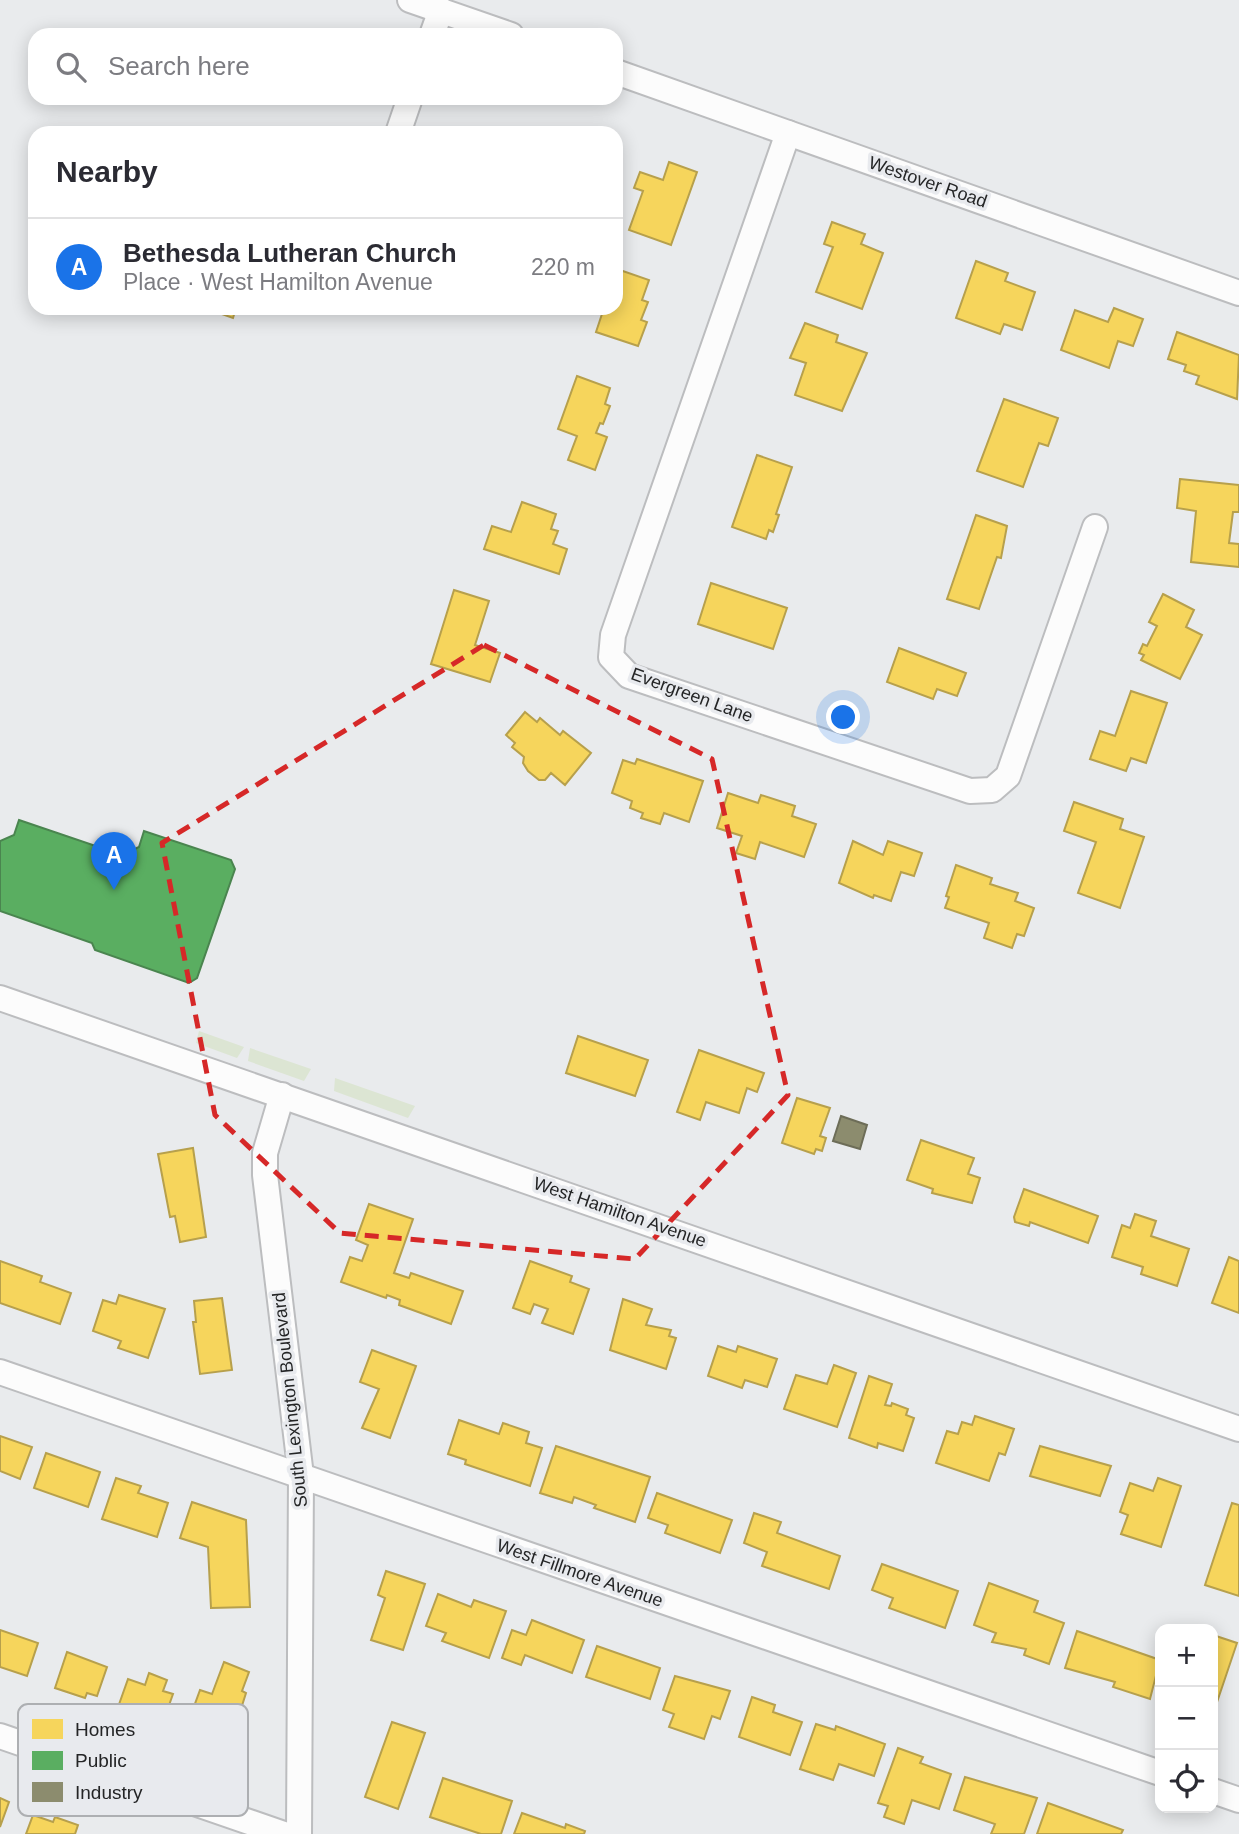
<!DOCTYPE html>
<meta charset="utf-8">
<style>
:root{--surface:#fff;--page:#f2f2f3;--text:#2b2b33;--muted:#7c7c81;--line:#e1e1e2;--accent:#1a73e8}
body{margin:0;font-family:Helvetica,sans-serif;background:var(--page);color:var(--text)}
.controls{position:absolute;right:21px;bottom:21px;display:grid;overflow:hidden;border-radius:14px;box-shadow:0 4px 18px #0003}
.controls button{width:63px;height:63px;display:grid;place-items:center;padding:0;border:0;border-bottom:2px solid var(--line);background:var(--surface);color:var(--text);font:35px sans-serif}
.you{position:absolute;left:844px;top:718px;width:24px;height:24px;margin:-18px;border:5px solid #fff;border-radius:50%;background:#1a73e8;box-shadow:0 0 0 10px #1a73e833}
.badge{display:grid;place-items:center;width:46px;height:46px;border-radius:50%;background:var(--accent);color:#fff;font-size:23px;font-weight:700}
.pin{position:absolute;translate:-50% -58px;filter:drop-shadow(0 2px 4px #0008)}
.pin::after{content:'';position:absolute;top:37px;width:24px;height:21px;background:inherit;clip-path:polygon(0 0,100% 0,50% 100%)}
.list{margin:0;padding:0;list-style:none}
h2{display:flex;justify-content:space-between;align-items:center;height:91px;margin:0;padding:0 28px;font-size:30px}
h2 small{font-size:23px;font-weight:400;color:var(--muted)}
.list li{display:grid;grid-template-columns:46px 1fr auto;gap:21px;align-items:center;box-sizing:border-box;height:98px;padding:0 28px;border-top:2px solid var(--line)}
.list b{display:block;font-size:26px;white-space:nowrap}
.list p{margin:0;font-size:23px;white-space:nowrap;color:var(--muted)}
.list em{font-size:23px;font-style:normal;color:var(--muted)}
.icon{flex:none;width:38px;height:38px;fill:none;stroke:currentColor;stroke-width:2;stroke-linecap:round;stroke-linejoin:round}
.map{position:relative;flex:none;width:1239px;height:1834px;overflow:hidden}
.search{position:absolute;background:var(--surface);box-shadow:0 4px 18px #0003;left:28px;top:28px;width:595px;height:77px;display:flex;align-items:center;gap:18px;box-sizing:border-box;padding:0 24px;border-radius:21px;color:var(--muted);font-size:26px}
.panel{position:absolute;background:var(--surface);box-shadow:0 4px 18px #0003;left:28px;top:126px;width:595px;height:189px;border-radius:21px}
.map>svg:first-child{display:block}
.green{fill:#dce5d3}
.homes{fill:#f6d55c;stroke:#b7a04c;stroke-width:2}
.public{fill:#5aae61;stroke:#4a854f;stroke-width:2}
.industry{fill:#8c8c6e;stroke:#6d6d58;stroke-width:2}
.lines{fill:none;stroke-linecap:round;stroke-linejoin:round}
.minor-casing{stroke:#bcbdbf;stroke-width:28}
.minor{stroke:#fcfcfc;stroke-width:24}
.marked{fill:none;stroke:#d62828;stroke-width:5;stroke-dasharray:14 9;stroke-linejoin:round}
.labels{text-anchor:middle;dominant-baseline:central;stroke-width:7;stroke-linejoin:round;paint-order:stroke}
.street-label{font-size:18px;fill:#242526;stroke:#e8eaee}
.key{fill:#e8eaee;stroke:#adafb2;stroke-width:2}
.key-label{font-size:19px;fill:#242526}
</style>
<div class="map">
<svg width="1239" height="1834" viewBox="0 0 1239 1834">
<rect width="100%" height="100%" fill="#e9ebed"/>
<g class="green">
<polygon points="199,1031 244,1047 237,1058 196,1043"/>
<polygon points="250,1048 311,1069 304,1081 248,1061"/>
<polygon points="335,1078 415,1106 408,1118 334,1091"/>
</g>
<g class="homes">
<polygon points="669,162 697,172 671,245 629,230 643,191 634,188 640,172 663,180"/>
<polygon points="832,222 865,234 861,244 883,253 862,309 816,292 833,247 824,244"/>
<polygon points="976,261 1008,273 1005,281 1035,292 1022,330 1004,324 1000,334 956,318"/>
<polygon points="617,269 649,280 642,300 648,302 641,320 647,322 638,346 596,332 604,308 616,308"/>
<polygon points="205,308 236,308 233,318"/>
<polygon points="1114,308 1143,319 1133,346 1118,341 1109,368 1061,350 1075,310 1108,322"/>
<polygon points="805,323 838,335 836,342 867,353 842,411 795,395 806,363 790,358"/>
<polygon points="1177,332 1239,355 1237,399 1196,384 1199,376 1184,371 1186,365 1168,359"/>
<polygon points="577,376 610,388 605,404 610,406 603,424 600,423 596,433 607,437 595,470 568,460 577,436 558,429"/>
<polygon points="1004,399 1058,418 1048,446 1039,443 1023,487 977,471"/>
<polygon points="757,455 792,467 776,514 779,515 773,532 769,530 766,539 732,527"/>
<polygon points="1180,479 1239,485 1239,512 1233,512 1229,543 1239,544 1239,567 1191,562 1196,511 1177,508"/>
<polygon points="522,502 556,514 551,529 558,531 553,544 567,549 559,574 484,549 492,526 511,532"/>
<polygon points="976,515 1007,526 1001,558 997,557 979,609 947,599"/>
<polygon points="711,583 787,608 773,649 698,624"/>
<polygon points="454,590 489,601 475,645 500,653 490,682 431,664"/>
<polygon points="1163,594 1194,610 1186,627 1202,635 1180,679 1141,660 1144,655 1139,653 1143,644 1147,646 1157,626 1149,622"/>
<polygon points="899,648 966,673 957,696 937,689 933,699 887,682"/>
<polygon points="1131,691 1167,703 1146,763 1131,758 1126,771 1090,759 1100,731 1115,736"/>
<polygon points="525,712 537,722 540,718 560,735 563,731 591,753 565,785 551,773 545,780 539,780 528,771 523,763 524,757 512,747 515,743 506,735"/>
<polygon points="637,759 703,781 689,822 664,813 660,824 641,818 643,813 630,808 632,801 612,793 623,760 635,764"/>
<polygon points="728,793 758,803 761,795 795,806 792,816 816,824 804,857 760,842 755,859 736,853 742,836 717,828"/>
<polygon points="1074,802 1123,819 1120,829 1144,837 1120,908 1078,893 1096,842 1064,831"/>
<polygon points="853,841 883,855 888,841 922,853 914,876 901,872 891,901 874,895 873,898 839,883"/>
<polygon points="956,865 992,878 990,884 1018,893 1015,901 1034,908 1024,936 1017,934 1012,948 984,938 989,923 945,908 949,897 946,896"/>
<polygon points="578,1036 648,1060 635,1096 566,1073"/>
<polygon points="699,1050 764,1073 757,1092 747,1088 739,1113 706,1102 700,1120 677,1112"/>
<polygon points="797,1098 830,1108 820,1136 826,1138 822,1151 816,1149 814,1154 782,1143"/>
<polygon points="921,1140 974,1158 968,1174 980,1178 972,1203 932,1193 933,1189 907,1180"/>
<polygon points="193,1148 206,1237 180,1242 175,1216 170,1217 158,1154"/>
<polygon points="1024,1189 1098,1216 1088,1243 1030,1222 1029,1226 1015,1222 1014,1217"/>
<polygon points="369,1204 413,1219 394,1273 409,1278 411,1273 463,1291 451,1324 399,1305 400,1300 387,1295 386,1298 341,1282 350,1257 362,1261 368,1245 356,1240"/>
<polygon points="1135,1214 1156,1221 1151,1236 1189,1249 1177,1286 1141,1274 1143,1267 1112,1257 1122,1225 1130,1228"/>
<polygon points="1229,1257 1239,1261 1239,1313 1212,1303"/>
<polygon points="0,1261 42,1276 40,1282 71,1293 60,1324 0,1303"/>
<polygon points="530,1261 572,1276 570,1282 589,1289 573,1334 542,1323 548,1309 534,1304 530,1314 513,1308"/>
<polygon points="119,1295 165,1309 148,1358 118,1348 121,1341 93,1331 103,1300 116,1304"/>
<polygon points="222,1298 232,1370 200,1374 193,1322 196,1322 194,1301"/>
<polygon points="623,1299 652,1309 646,1325 671,1330 669,1336 676,1338 666,1369 610,1350"/>
<polygon points="718,1346 736,1352 738,1346 777,1359 767,1387 745,1380 742,1388 708,1376"/>
<polygon points="372,1350 416,1366 390,1438 362,1428 379,1389 360,1382"/>
<polygon points="834,1365 856,1373 837,1427 784,1409 796,1375 827,1384"/>
<polygon points="869,1376 892,1384 885,1405 891,1406 892,1403 908,1409 906,1415 914,1418 903,1451 878,1443 877,1448 849,1438"/>
<polygon points="975,1416 1014,1429 1005,1455 999,1453 989,1481 936,1463 947,1431 958,1434 962,1422 972,1425"/>
<polygon points="459,1420 499,1434 503,1423 529,1432 526,1443 542,1448 530,1486 465,1464 466,1460 448,1454"/>
<polygon points="0,1436 32,1447 20,1479 0,1471"/>
<polygon points="556,1446 650,1477 635,1522 594,1508 596,1505 574,1497 572,1503 540,1493"/>
<polygon points="1040,1446 1111,1466 1100,1496 1030,1476"/>
<polygon points="46,1453 100,1472 88,1507 34,1488"/>
<polygon points="116,1478 141,1486 138,1493 168,1503 157,1537 102,1519"/>
<polygon points="1158,1478 1181,1486 1161,1547 1121,1534 1128,1515 1120,1512 1130,1483 1153,1491"/>
<polygon points="657,1493 732,1520 720,1553 665,1533 668,1525 648,1518"/>
<polygon points="192,1502 246,1520 250,1607 211,1608 208,1547 180,1538"/>
<polygon points="1232,1503 1239,1505 1239,1596 1205,1585"/>
<polygon points="754,1513 781,1522 777,1533 840,1556 829,1589 762,1566 767,1552 744,1543"/>
<polygon points="882,1564 958,1591 945,1628 889,1608 893,1598 872,1590"/>
<polygon points="386,1571 425,1584 403,1650 371,1640 385,1598 378,1595"/>
<polygon points="989,1583 1038,1601 1034,1612 1064,1623 1049,1664 1024,1655 1026,1649 992,1642 996,1633 974,1625"/>
<polygon points="438,1594 471,1607 474,1600 506,1611 489,1658 442,1641 446,1633 426,1626"/>
<polygon points="532,1620 584,1640 572,1673 525,1655 521,1665 502,1658 512,1630 526,1635"/>
<polygon points="0,1630 38,1643 27,1676 0,1667"/>
<polygon points="1077,1631 1160,1660 1150,1699 1113,1687 1115,1682 1065,1668"/>
<polygon points="1213,1635 1237,1643 1213,1714"/>
<polygon points="597,1646 660,1668 650,1699 586,1677"/>
<polygon points="67,1652 107,1667 97,1696 87,1693 85,1698 55,1688"/>
<polygon points="224,1662 249,1672 242,1691 246,1693 240,1712 242,1713 229,1749 196,1736 204,1717 192,1712 200,1690 212,1694"/>
<polygon points="149,1673 167,1680 163,1691 173,1694 162,1725 117,1710 128,1679 145,1685"/>
<polygon points="675,1676 730,1691 720,1719 712,1716 704,1739 669,1727 674,1714 663,1710"/>
<polygon points="752,1697 775,1705 773,1712 802,1722 790,1755 739,1737"/>
<polygon points="392,1722 425,1733 398,1809 365,1797"/>
<polygon points="816,1724 835,1730 836,1726 885,1744 874,1776 839,1764 833,1780 800,1769"/>
<polygon points="898,1748 923,1757 920,1763 951,1774 939,1809 912,1800 904,1824 884,1817 888,1806 878,1803"/>
<polygon points="965,1777 1037,1798 1024,1834 991,1834 995,1824 954,1810"/>
<polygon points="443,1778 512,1801 501,1834 481,1834 430,1817"/>
<polygon points="0,1798 9,1802 0,1827"/>
<polygon points="1048,1803 1123,1830 1121,1834 1037,1834"/>
<polygon points="522,1813 565,1828 566,1824 585,1831 584,1834 514,1834"/>
<polygon points="33,1815 53,1822 55,1817 78,1825 75,1834 26,1834"/>
</g>
<polygon class="public" points="19,820 122,855 139,847 144,831 231,860 235,869 197,978 189,983 95,950 92,943 0,911 0,841 14,835"/>
<polygon class="industry" points="841,1116 867,1125 860,1149 833,1141"/>
<g class="lines">
<g class="minor-casing">
<g id="minor">
<polyline points="410,0 511,35"/>
<polyline points="432,35 441,10"/>
<polyline points="616,72 1239,293"/>
<polyline points="398,133 410,98"/>
<polyline points="788,133 613,635 611,657 629,676 970,791 992,790 1008,776 1095,527"/>
<polyline points="0,998 1239,1429"/>
<polyline points="282,1095 265,1153 265,1175 301,1476 299,1834"/>
<polyline points="0,1372 1160,1773"/>
<polyline points="0,1736 284,1834"/>
<polyline points="1213,1791 1239,1800"/>
</g>
</g>
<use href="#minor" class="minor"/>
</g>
<path class="marked" d="M 484,645 L 712,759 L 788,1095 L 635,1259 L 340,1233 L 215,1115 L 162,843 Z"/>
<g class="labels">
<g class="street-label">
<text transform="translate(928 182) rotate(19)">Westover Road</text>
<text transform="translate(692 695) rotate(20)">Evergreen Lane</text>
<text transform="translate(620 1212) rotate(19)">West Hamilton Avenue</text>
<text transform="translate(290 1400) rotate(-96)">South Lexington Boulevard</text>
<text transform="translate(580 1573) rotate(19)">West Fillmore Avenue</text>
</g>
</g>
<rect x="18" y="1704" width="230" height="112" rx="10" class="key"/>
<rect x="32" y="1719" width="31" height="20" fill="#f6d55c"/>
<rect x="32" y="1751" width="31" height="19" fill="#5aae61"/>
<rect x="32" y="1782" width="31" height="20" fill="#8c8c6e"/>
<g class="key-label">
<text x="75" y="1736">Homes</text>
<text x="75" y="1767">Public</text>
<text x="75" y="1799">Industry</text>
</g>
</svg>
<div class="controls">
<button>+</button>
<button>−</button>
<button><svg class="icon" aria-label="locate" viewBox="0 0 24 24"><circle cx="12" cy="12" r="6"/><path d="M12 2v4M12 18v4M2 12h4M18 12h4"/></svg></button>
</div>
<div class="you"></div>
<div class="pin badge" style="left:114px;top:890px">A</div>
<div class="search"><svg class="icon" aria-label="search" viewBox="0 0 24 24"><circle cx="10" cy="10" r="6"/><path d="M15 15l6 6"/></svg>Search here</div>
<section class="panel">
<h2>Nearby<small></small></h2>
<ul class="list">
<li><span class="badge">A</span><div><b>Bethesda Lutheran Church</b><p>Place · West Hamilton Avenue</p></div><em>220 m</em></li>
</ul>
</section>
</div>
